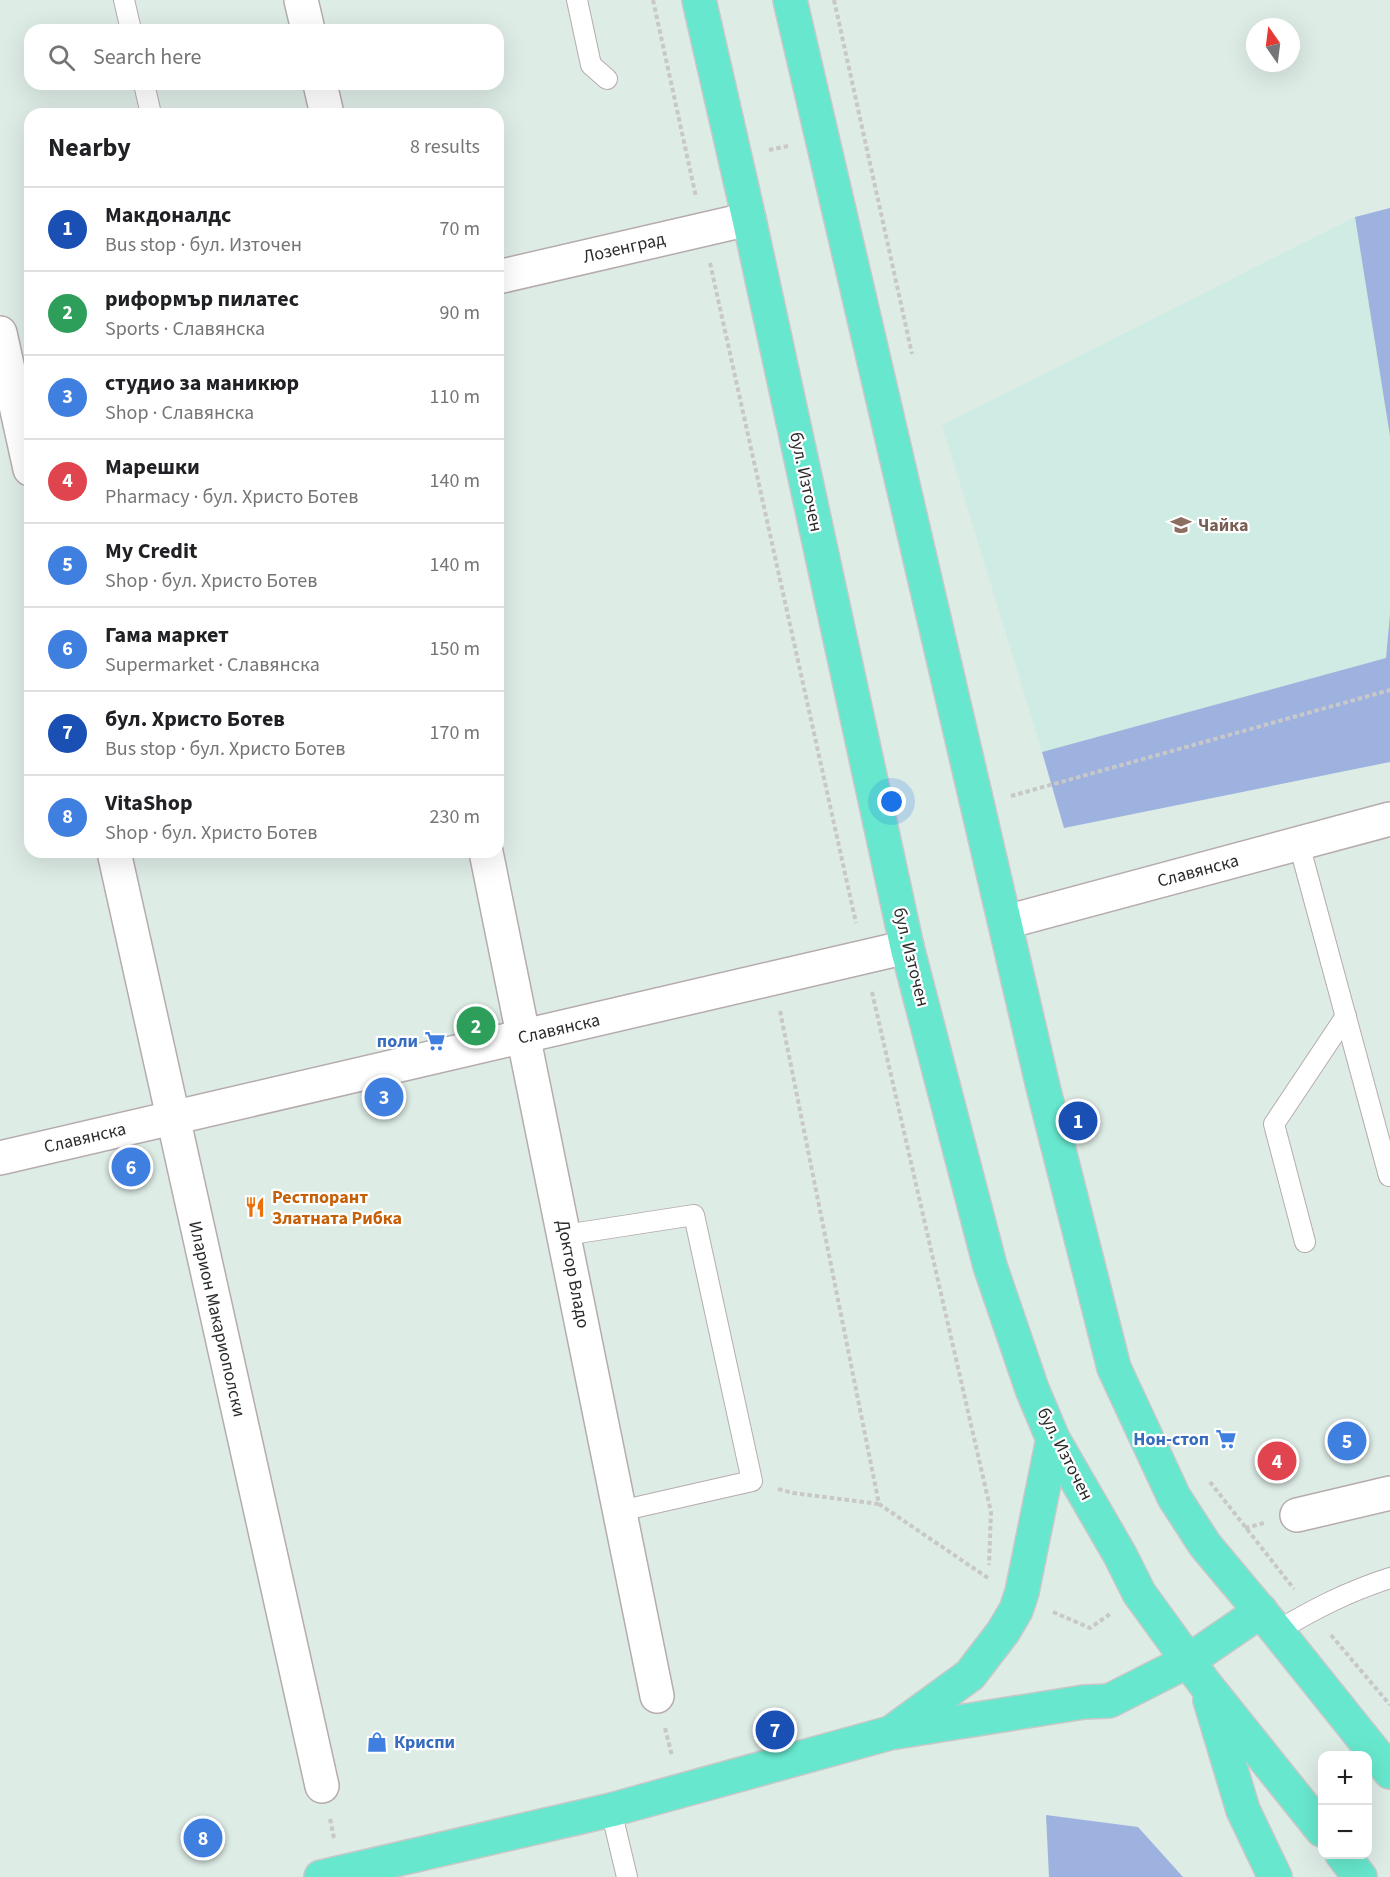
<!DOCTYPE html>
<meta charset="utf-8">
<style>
:root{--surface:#fff;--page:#f6f6f6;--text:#202124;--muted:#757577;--line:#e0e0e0;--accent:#ef4862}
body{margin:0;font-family:"Source Sans 3",sans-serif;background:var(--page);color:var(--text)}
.controls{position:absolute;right:18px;bottom:18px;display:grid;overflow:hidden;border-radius:12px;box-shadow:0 6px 24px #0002}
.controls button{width:54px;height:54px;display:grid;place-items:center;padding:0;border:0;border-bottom:2px solid var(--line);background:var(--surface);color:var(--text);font:30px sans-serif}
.compass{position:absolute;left:1246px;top:18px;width:54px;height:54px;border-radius:50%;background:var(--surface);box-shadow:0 6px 24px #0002;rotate:346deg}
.you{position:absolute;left:892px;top:802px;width:21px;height:21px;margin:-15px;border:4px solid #fff;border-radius:50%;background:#1a73e8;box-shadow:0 0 0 9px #1a73e833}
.badge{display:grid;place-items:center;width:39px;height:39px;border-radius:50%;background:var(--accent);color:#fff;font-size:20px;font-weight:700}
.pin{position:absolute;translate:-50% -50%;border:3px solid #fff;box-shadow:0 2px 6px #0006}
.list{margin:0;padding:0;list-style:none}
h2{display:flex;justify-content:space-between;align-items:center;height:78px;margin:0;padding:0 24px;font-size:26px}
h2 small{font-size:20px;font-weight:400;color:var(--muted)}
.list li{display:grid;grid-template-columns:39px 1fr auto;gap:18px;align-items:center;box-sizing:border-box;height:84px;padding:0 24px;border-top:2px solid var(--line)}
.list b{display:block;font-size:22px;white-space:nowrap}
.list p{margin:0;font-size:20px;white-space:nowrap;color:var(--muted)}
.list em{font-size:20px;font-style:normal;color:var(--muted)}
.icon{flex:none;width:33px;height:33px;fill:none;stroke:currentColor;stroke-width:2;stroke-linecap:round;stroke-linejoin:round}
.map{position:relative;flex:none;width:1390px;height:1877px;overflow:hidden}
.search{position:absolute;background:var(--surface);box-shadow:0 6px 24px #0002;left:24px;top:24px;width:480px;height:66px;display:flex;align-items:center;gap:15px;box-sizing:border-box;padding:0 21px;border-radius:18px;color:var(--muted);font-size:22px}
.panel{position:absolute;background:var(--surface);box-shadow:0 6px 24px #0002;left:24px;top:108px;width:480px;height:750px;border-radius:18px}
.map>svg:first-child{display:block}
.education{fill:#ceece3}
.green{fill:#9eb2df}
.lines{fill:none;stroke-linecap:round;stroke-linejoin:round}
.lane-casing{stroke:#b6abad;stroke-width:22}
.street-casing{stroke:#b6abad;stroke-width:36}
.primary-casing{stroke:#c8c8c8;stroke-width:36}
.path{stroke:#c8c8c8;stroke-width:4;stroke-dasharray:4.5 3;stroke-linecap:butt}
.lane{stroke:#fff;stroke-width:20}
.street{stroke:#fff;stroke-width:33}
.primary{stroke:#67e8ce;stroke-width:33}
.labels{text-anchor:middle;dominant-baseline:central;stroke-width:4.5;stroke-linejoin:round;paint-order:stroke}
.street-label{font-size:18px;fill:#2b2b2b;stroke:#fff}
.education-label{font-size:18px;font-weight:bold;fill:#785e54;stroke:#fff;text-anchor:start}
.shop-label{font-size:18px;font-weight:bold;fill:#366cbe;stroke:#fff;text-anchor:end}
.food-label{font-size:18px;font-weight:bold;fill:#c56008;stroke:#fff;text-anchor:start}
</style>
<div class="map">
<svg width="1390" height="1877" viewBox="0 0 1390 1877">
<rect width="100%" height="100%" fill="#deece6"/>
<polygon class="education" points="1355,217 1390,436 1390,614 1386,658 1042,752 942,425"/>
<g class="green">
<polygon points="1390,208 1390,436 1355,217"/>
<polygon points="1390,614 1390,762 1064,828 1042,752 1386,658"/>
<polygon points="1046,1815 1138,1827 1183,1877 1049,1877"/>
</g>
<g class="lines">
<g class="lane-casing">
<g id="lane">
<polyline points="124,0 131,30"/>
<polyline points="577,0 591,65 607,79"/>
<polyline points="144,84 151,114"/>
<polyline points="1299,844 1389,1176"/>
<polyline points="565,1235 694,1215 752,1481 620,1511"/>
<polyline points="1305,1242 1274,1124 1346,1016"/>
<path d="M 1277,1631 C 1316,1608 1347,1592 1390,1578"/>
<polyline points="611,1810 627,1877"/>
</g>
</g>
<g class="street-casing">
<g id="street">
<polyline points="301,0 308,30"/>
<polyline points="320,84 327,114"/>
<polyline points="498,277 749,219"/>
<polyline points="0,333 30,469"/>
<polyline points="114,852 322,1786"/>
<polyline points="486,852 657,1696"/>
<polyline points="1006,922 1390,819"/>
<polyline points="0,1158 907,947"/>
<polyline points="1297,1515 1390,1493"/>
</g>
</g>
<g class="primary-casing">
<g id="primary">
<polyline points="699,0 749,219 907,947 990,1266 1032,1389 1053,1439 1120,1555 1139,1593 1205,1684 1322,1830"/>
<polyline points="790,0 1043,1087 1114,1368 1174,1497 1205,1545 1277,1631 1390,1772"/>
<polyline points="1210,1700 1243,1810 1275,1877"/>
<polyline points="896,1729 970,1675 1003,1632 1016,1610 1022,1592 1053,1439"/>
<polyline points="1342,1854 1360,1877"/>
<polyline points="321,1877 611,1810 890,1733 1084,1702 1109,1701 1188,1661 1261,1611"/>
</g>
</g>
<g class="path">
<polyline points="653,0 696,197"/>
<polyline points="834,0 912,354"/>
<polyline points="769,150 788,146"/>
<polyline points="710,263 856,923"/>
<polyline points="1011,796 1390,690"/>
<polyline points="872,992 991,1512 989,1565"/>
<polyline points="780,1011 879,1504 988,1578"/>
<polyline points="1210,1482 1294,1589"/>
<polyline points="778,1489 793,1493 879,1504"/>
<polyline points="1245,1528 1264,1523"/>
<polyline points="1053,1612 1090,1628 1110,1614"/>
<polyline points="1331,1635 1390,1705"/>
<polyline points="665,1728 672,1756"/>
<polyline points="330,1819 334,1838"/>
</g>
<use href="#lane" class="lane"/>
<use href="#street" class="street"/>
<use href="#primary" class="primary"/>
</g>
<defs>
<g id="school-bare" transform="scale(1.62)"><path d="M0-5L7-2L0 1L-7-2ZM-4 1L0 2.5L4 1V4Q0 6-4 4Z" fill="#8d6e63" stroke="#fff" stroke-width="2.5" paint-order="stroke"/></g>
<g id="supermarket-bare" transform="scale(1.62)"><path d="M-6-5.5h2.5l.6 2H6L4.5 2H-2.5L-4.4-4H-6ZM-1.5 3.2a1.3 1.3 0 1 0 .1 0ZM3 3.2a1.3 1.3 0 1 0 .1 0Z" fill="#3f7fe0" stroke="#fff" stroke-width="2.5" paint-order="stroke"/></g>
<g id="restaurant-bare" transform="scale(1.62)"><path d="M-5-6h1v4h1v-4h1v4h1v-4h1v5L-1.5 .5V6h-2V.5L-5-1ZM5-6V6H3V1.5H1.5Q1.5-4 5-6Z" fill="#e8710a" stroke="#fff" stroke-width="2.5" paint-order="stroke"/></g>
<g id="shop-bare" transform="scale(1.62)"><path d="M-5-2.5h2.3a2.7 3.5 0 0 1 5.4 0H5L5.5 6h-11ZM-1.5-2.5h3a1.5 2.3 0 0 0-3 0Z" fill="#3f7fe0" stroke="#fff" stroke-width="2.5" paint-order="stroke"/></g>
</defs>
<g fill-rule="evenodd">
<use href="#school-bare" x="1181" y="525"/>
<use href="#supermarket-bare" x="435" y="1041"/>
<use href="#restaurant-bare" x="255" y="1207"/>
<use href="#supermarket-bare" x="1226" y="1439"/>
<use href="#shop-bare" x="377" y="1742"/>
</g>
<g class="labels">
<g class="street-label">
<text transform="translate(624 248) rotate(-13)">Лозенград</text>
<text transform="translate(806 482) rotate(78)">бул. Източен</text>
<text transform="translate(1198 871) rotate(-15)">Славянска</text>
<text transform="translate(911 957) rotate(76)">бул. Източен</text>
<text transform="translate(559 1029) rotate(-13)">Славянска</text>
<text transform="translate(85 1138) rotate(-13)">Славянска</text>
<text transform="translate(573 1274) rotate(79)">Доктор Владо</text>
<text transform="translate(217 1319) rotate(77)">Иларион Макариополски</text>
<text transform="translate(1065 1454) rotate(63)">бул. Източен</text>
</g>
<g class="education-label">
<text x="1198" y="525">Чайка</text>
</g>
<g class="shop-label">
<text x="418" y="1041">поли</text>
<text x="1209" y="1439">Нон-стоп</text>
<text x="394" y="1742" text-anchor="start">Криспи</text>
</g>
<g class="food-label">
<text x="272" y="1197">Рестпорант<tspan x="272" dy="21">Златната Рибка</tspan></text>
</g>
</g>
</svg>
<div class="controls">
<button>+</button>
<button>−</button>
</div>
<svg class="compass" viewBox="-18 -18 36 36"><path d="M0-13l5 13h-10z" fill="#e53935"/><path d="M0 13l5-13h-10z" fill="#757577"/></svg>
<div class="you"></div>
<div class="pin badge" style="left:1078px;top:1121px;background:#1a4fb4">1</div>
<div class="pin badge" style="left:476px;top:1026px;background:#2e9e5b">2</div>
<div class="pin badge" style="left:384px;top:1097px;background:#3f7fe0">3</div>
<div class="pin badge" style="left:1277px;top:1461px;background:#e0444e">4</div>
<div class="pin badge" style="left:1347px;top:1441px;background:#3f7fe0">5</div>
<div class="pin badge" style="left:131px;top:1167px;background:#3f7fe0">6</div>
<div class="pin badge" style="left:775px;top:1730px;background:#1a4fb4">7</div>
<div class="pin badge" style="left:203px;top:1838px;background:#3f7fe0">8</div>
<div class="search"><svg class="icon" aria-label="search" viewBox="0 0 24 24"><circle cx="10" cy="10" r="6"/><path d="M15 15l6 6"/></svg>Search here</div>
<section class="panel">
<h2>Nearby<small>8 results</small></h2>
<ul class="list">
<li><span class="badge" style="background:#1a4fb4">1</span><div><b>Макдоналдс</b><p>Bus stop · бул. Източен</p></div><em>70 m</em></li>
<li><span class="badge" style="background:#2e9e5b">2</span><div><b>риформър пилатес</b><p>Sports · Славянска</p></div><em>90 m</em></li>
<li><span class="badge" style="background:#3f7fe0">3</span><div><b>студио за маникюр</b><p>Shop · Славянска</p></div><em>110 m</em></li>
<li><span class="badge" style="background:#e0444e">4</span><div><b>Марешки</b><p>Pharmacy · бул. Христо Ботев</p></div><em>140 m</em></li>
<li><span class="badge" style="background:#3f7fe0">5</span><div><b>My Credit</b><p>Shop · бул. Христо Ботев</p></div><em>140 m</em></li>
<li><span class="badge" style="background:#3f7fe0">6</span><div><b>Гама маркет</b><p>Supermarket · Славянска</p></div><em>150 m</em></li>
<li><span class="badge" style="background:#1a4fb4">7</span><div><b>бул. Христо Ботев</b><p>Bus stop · бул. Христо Ботев</p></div><em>170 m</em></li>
<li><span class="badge" style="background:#3f7fe0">8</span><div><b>VitaShop</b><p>Shop · бул. Христо Ботев</p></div><em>230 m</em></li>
</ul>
</section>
</div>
